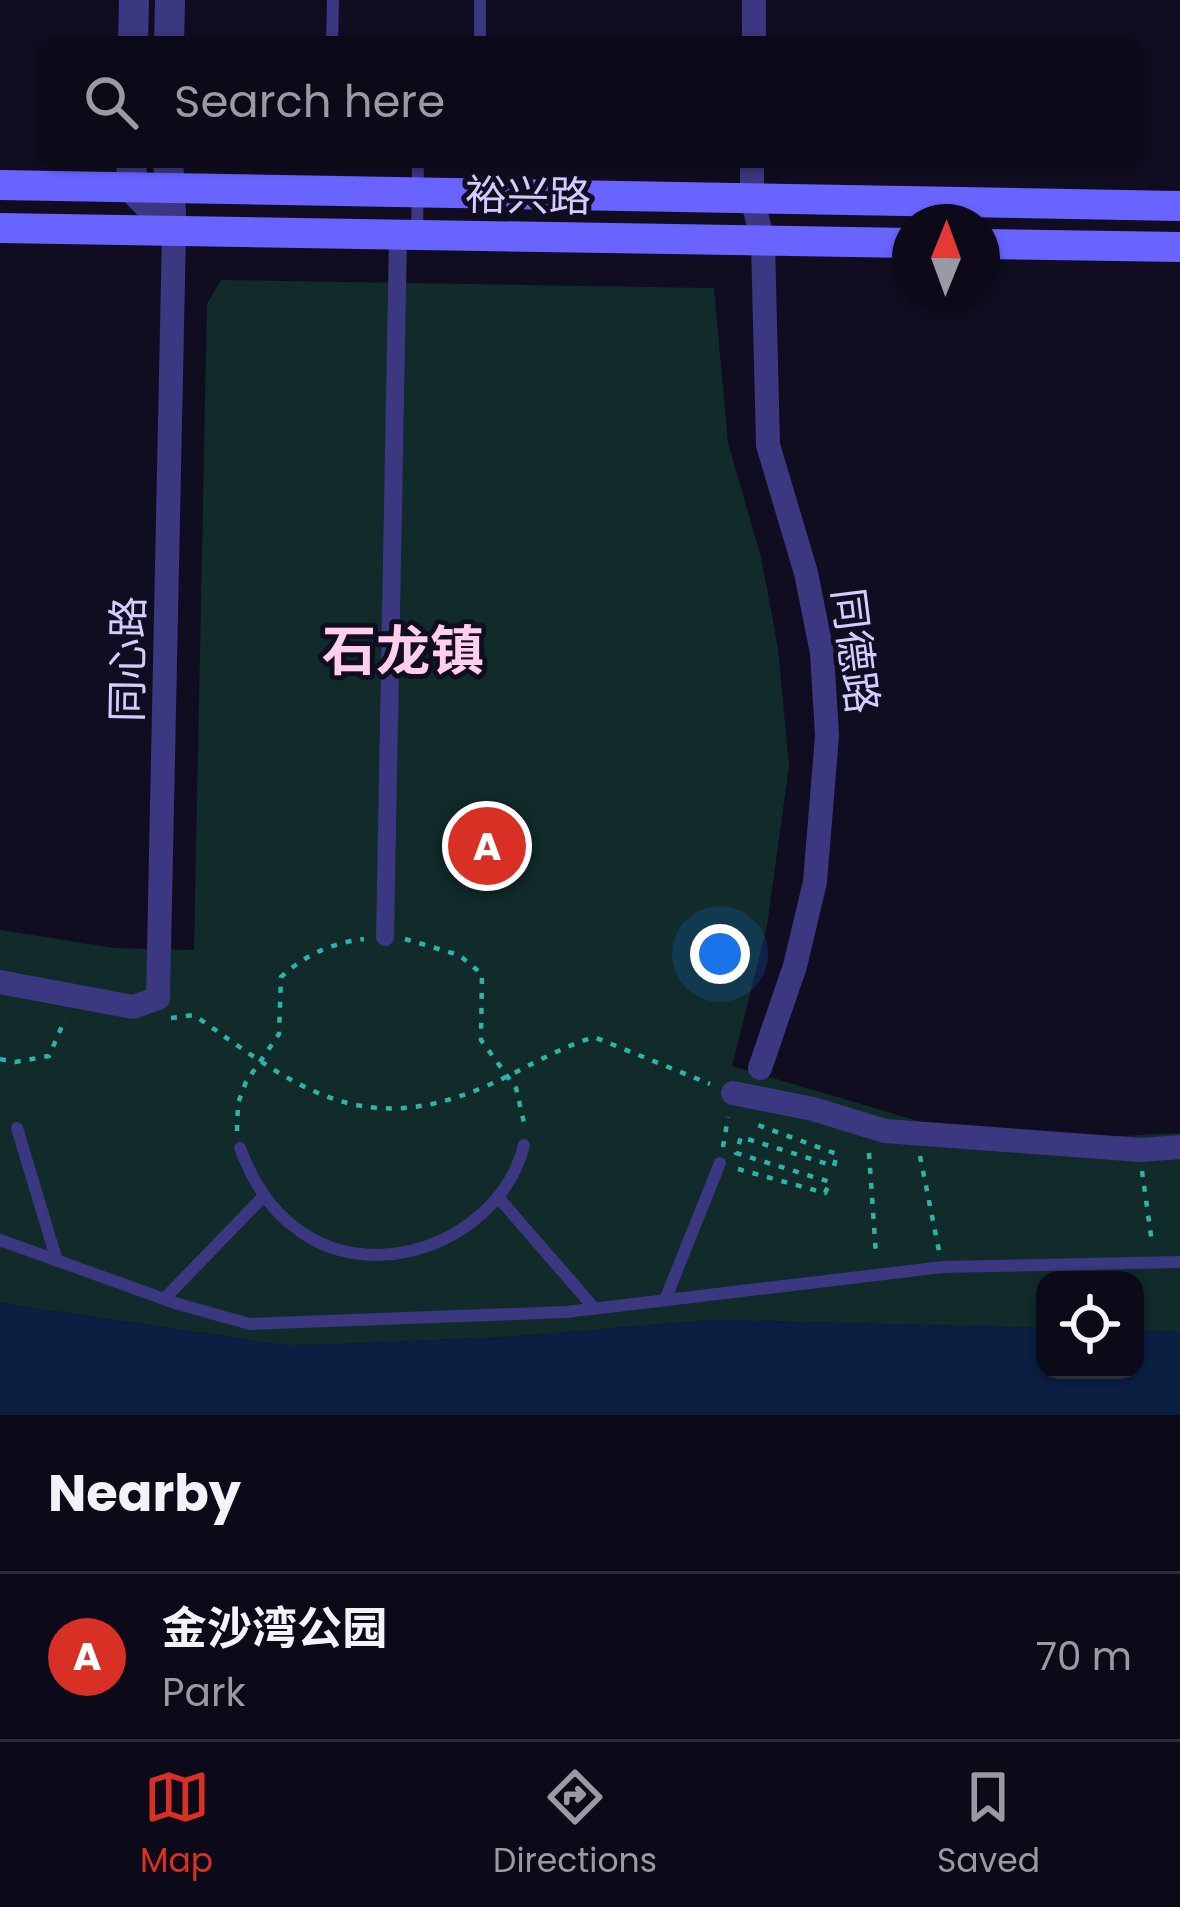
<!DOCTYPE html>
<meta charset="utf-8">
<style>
:root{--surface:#0c0a19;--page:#1a1826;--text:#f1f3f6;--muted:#9a9aa2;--line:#2c2b38;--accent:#d93025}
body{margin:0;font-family:Poppins,"Noto Sans SC",sans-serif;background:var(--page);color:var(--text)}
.controls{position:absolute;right:36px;bottom:36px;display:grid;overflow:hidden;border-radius:24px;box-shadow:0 3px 9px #0004}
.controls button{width:108px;height:108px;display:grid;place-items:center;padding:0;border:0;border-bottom:3px solid var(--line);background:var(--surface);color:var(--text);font:60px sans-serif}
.compass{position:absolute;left:892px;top:204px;width:108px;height:108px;border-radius:50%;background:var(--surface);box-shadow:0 3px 9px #0004;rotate:1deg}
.you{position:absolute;left:720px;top:954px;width:42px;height:42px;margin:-30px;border:9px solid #fff;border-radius:50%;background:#1a73e8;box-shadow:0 0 0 18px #1a73e833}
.badge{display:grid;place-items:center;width:78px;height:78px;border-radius:50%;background:var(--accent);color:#fff;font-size:39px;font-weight:700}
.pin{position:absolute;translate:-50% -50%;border:6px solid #fff;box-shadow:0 3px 12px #0006}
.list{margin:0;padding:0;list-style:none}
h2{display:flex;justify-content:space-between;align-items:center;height:156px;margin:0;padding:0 48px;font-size:51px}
h2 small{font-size:39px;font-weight:400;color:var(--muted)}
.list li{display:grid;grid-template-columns:78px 1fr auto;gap:36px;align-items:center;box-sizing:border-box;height:168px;padding:0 48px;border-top:3px solid var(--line)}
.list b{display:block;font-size:45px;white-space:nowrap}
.list p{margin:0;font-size:39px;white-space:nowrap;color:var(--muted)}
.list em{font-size:39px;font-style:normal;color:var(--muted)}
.icon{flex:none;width:66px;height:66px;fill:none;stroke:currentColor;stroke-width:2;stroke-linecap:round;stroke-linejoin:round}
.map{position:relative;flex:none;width:1180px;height:1415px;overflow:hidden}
.search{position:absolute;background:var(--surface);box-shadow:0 3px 9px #0004;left:36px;right:36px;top:36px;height:132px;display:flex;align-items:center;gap:30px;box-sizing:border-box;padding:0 42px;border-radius:24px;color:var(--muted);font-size:45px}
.sheet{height:324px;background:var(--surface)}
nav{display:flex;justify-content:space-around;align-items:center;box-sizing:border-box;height:168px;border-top:3px solid var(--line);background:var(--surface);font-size:33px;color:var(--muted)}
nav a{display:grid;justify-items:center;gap:6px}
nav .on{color:var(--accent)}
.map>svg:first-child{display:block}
.green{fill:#102b2a}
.water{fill:#0b1f42}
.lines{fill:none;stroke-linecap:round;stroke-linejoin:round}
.path{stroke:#2db3ac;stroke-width:4.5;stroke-dasharray:6 9;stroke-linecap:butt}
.service{stroke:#3b3780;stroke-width:12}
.pedestrian{stroke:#3b3780;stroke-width:18}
.minor{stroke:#3b3780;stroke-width:24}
.tertiary{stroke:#3b3780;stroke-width:30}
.secondary{stroke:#6964ff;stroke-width:30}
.labels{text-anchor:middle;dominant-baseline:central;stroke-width:10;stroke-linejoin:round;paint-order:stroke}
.street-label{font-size:42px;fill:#d3cdff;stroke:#100d21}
.district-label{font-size:54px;font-weight:bold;fill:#ffcfed;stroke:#100d21}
</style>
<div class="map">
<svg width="1180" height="1415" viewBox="0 0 1180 1415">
<rect width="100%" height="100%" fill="#100d21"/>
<polygon class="green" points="221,280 714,288 728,443 761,557 778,648 789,766 767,926 732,1066 945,1129 1119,1136 1180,1133 1180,1332 1135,1331 1135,1280 1045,1280 1045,1328 714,1320 509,1337 290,1346 0,1303 0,930 115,948 194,950 207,304"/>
<polygon class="water" points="0,1303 290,1346 509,1337 714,1320 1045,1328 1045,1370 1135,1370 1135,1331 1180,1332 1180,1415 0,1415"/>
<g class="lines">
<g class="path">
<polyline points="405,939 459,955 482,974 481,1040 516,1088 525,1127"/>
<path d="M 171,1018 L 194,1015 C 293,1084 357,1141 484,1087 C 522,1071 555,1049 594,1037 L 710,1084"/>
<polyline points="0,1059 15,1062 49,1056 65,1019"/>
<path d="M 237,1131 L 238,1103 L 246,1082 L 279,1034 L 281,977 C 305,955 331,943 364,939"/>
<polyline points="723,1147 728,1117"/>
<polyline points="869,1153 876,1255"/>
<polyline points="920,1156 939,1251"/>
<polyline points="738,1169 825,1193 830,1182 736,1153 741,1137 834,1166 837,1154 755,1124"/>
<polyline points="1142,1171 1152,1243"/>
</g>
<g class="service">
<polyline points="332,45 333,0"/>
<polyline points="480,45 480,0"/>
<polyline points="417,235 418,159"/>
<polyline points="17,1128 57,1261"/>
<path d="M 240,1148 C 255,1188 276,1219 314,1240 C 394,1282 503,1231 524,1145"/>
<polyline points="498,1197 595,1309"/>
<polyline points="0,1240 178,1304 250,1324 566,1312 943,1267 1180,1262"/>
<polyline points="164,1299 263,1197"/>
<polyline points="665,1300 720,1163"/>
</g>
<polyline class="pedestrian" points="385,937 398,236"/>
<g class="minor">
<polyline points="754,45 754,0"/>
<polyline points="752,159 752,199 763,241 768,445 806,573 822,653 827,736 815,882 795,966 760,1068"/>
<polyline points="0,982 133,1007 158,998 174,231"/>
<polyline points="733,1093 813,1109 885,1131 1141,1150 1180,1147"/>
</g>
<g class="tertiary">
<polyline points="133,45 134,0"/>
<polyline points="169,45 170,0"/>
<polyline points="132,159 131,187 174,231"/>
<polyline points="168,159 171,214"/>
</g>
<g class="secondary">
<polyline points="0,185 1180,206"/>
<polyline points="0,228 910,243"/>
<polyline points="982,244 1180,247"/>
</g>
</g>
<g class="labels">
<g class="street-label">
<text transform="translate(528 196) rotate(1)">裕兴路</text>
<text transform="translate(855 651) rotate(83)">同德路</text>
<text transform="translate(128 659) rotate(-89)">同心路</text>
</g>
<g class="district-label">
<text x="403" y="651">石龙镇</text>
</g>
</g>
</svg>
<div class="controls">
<button><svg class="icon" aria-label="locate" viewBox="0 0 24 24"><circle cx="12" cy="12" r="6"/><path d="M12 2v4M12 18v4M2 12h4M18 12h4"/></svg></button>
</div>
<svg class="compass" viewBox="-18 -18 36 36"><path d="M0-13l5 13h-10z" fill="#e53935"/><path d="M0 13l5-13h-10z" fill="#9a9aa2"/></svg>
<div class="you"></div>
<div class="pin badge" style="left:487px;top:846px">A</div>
<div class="search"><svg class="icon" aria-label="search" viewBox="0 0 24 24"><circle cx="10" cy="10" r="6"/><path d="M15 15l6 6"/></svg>Search here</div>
</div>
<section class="sheet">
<h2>Nearby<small></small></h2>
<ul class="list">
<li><span class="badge">A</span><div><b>金沙湾公园</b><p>Park</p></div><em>70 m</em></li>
</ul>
</section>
<nav>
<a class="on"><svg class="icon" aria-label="map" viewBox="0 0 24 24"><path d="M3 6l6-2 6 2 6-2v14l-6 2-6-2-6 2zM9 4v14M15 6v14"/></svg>Map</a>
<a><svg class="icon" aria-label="directions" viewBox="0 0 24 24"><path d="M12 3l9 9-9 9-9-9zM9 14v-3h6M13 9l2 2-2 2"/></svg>Directions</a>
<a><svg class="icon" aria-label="saved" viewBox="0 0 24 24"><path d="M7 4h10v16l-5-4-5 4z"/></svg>Saved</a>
</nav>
